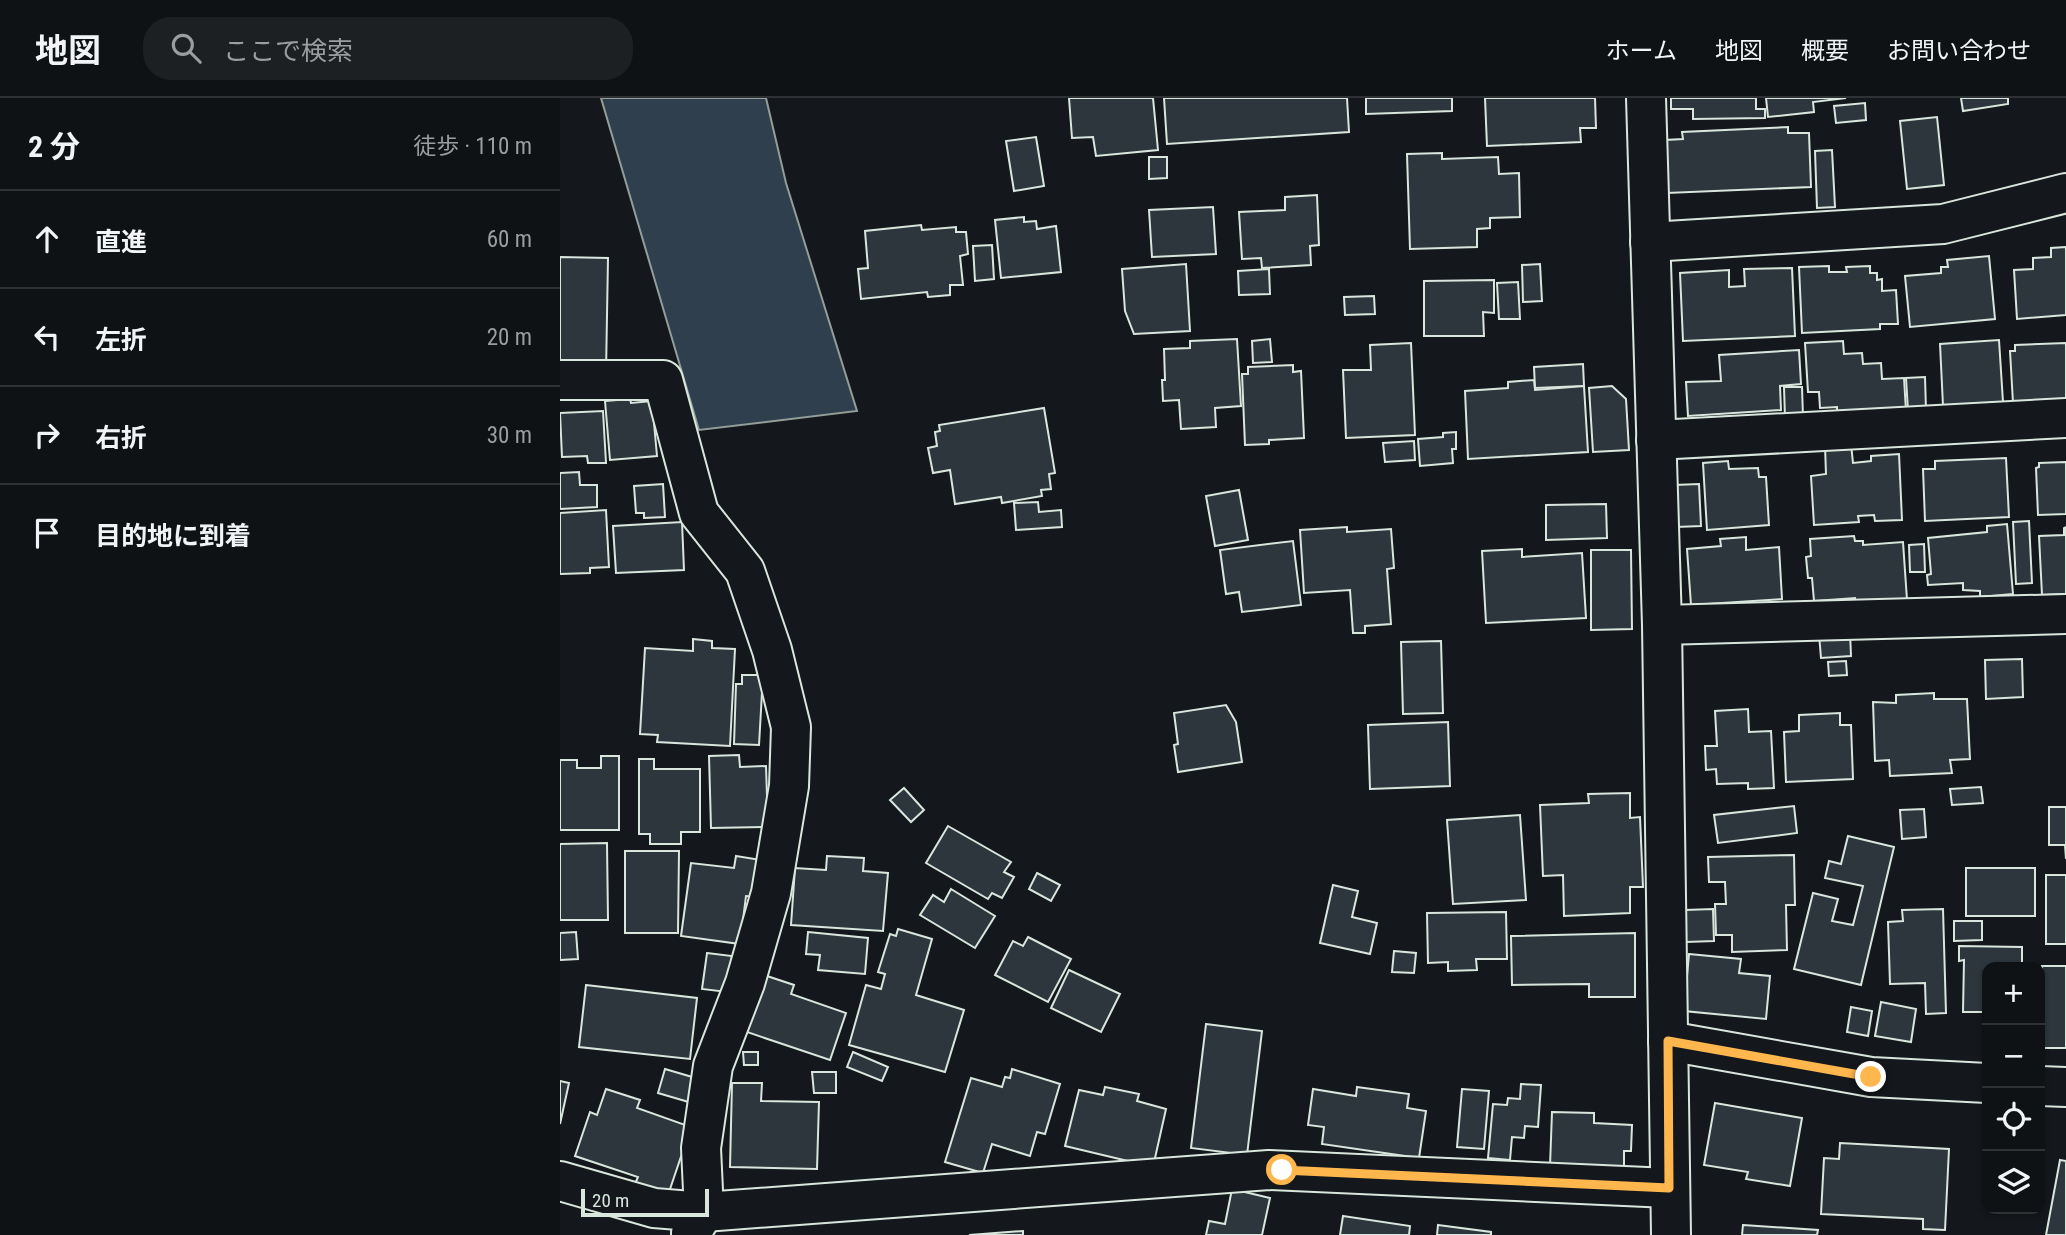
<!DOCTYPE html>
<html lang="ja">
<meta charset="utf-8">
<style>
:root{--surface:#0f1215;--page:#1d2022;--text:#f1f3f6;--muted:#9b9ea0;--line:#2f3234}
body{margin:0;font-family:"Roboto Condensed","Noto Sans JP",sans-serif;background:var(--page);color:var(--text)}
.controls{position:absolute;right:21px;bottom:21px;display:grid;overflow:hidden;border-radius:14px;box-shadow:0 2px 5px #0004}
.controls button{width:63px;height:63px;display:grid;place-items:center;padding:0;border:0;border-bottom:2px solid var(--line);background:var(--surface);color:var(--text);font:35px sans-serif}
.scale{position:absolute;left:21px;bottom:18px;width:128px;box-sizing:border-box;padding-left:7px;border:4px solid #d8e6dc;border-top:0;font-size:19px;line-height:24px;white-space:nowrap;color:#d8e6dc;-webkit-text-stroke:5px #14181c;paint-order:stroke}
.stop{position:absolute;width:21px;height:21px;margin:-16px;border:5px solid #ffb74d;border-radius:50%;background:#fff}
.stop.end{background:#ffb74d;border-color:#fff;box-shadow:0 2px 7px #0008}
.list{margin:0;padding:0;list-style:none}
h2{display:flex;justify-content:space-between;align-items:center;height:91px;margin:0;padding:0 28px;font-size:30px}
h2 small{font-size:23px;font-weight:400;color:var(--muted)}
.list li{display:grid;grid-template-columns:46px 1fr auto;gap:21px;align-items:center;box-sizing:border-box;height:98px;padding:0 28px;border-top:2px solid var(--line)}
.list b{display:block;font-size:26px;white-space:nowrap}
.list em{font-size:23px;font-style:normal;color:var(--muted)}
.icon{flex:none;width:38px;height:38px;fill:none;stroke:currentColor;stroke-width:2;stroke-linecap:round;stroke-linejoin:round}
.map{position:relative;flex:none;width:1506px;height:1137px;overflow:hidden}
header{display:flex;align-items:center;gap:42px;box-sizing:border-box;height:98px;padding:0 35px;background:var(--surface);border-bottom:2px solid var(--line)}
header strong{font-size:33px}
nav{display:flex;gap:38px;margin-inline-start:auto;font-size:24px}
.search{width:490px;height:63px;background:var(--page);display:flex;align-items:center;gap:18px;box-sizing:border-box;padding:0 24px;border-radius:28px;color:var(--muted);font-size:26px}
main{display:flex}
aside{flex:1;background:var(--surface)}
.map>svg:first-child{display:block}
.water{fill:#2f3f4d;stroke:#939e99;stroke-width:2}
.building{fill:#2c363c;stroke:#d8e6dc;stroke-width:2}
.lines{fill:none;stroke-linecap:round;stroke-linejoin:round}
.minor-casing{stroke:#d8e6dc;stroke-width:42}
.minor{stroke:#14181c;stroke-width:38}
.route{stroke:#ffb74d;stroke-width:9}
</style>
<header>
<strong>地図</strong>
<div class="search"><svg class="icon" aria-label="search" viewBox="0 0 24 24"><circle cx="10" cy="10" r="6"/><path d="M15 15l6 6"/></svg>ここで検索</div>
<nav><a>ホーム</a><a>地図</a><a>概要</a><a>お問い合わせ</a></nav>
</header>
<main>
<aside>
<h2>2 分<small>徒歩 · 110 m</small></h2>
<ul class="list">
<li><svg class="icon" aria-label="ahead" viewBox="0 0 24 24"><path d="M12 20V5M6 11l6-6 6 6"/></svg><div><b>直進</b></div><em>60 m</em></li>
<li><svg class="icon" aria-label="left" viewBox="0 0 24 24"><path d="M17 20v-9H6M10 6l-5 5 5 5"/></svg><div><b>左折</b></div><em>20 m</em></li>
<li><svg class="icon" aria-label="right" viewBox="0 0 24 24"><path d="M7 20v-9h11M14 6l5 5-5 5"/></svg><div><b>右折</b></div><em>30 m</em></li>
<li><svg class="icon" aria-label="arrive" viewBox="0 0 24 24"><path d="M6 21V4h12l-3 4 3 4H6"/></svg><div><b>目的地に到着</b></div></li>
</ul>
</aside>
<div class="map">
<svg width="1506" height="1137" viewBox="0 0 1506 1137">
<rect width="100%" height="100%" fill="#14181c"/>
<polygon class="water" points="41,0 206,0 226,85 297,313 139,332"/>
<g class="building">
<polygon points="509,0 593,0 598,52 536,58 533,39 512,40"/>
<polygon points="604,0 787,0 789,34 607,46"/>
<polygon points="806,0 892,0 892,13 806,16"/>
<polygon points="925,0 1035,0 1036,30 1020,30 1021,44 927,48"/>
<polygon points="1111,0 1196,0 1196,11 1205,11 1205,20 1133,21 1133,11 1111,11"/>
<polygon points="1206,0 1286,0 1253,4 1254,14 1208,19"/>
<polygon points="1401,0 1448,0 1448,6 1403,13"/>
<polygon points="1305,5 1306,22 1276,25 1274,8"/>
<polygon points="1377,19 1384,87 1347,91 1340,23"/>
<polygon points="1228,29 1228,35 1249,35 1251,89 1107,95 1105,42 1123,41 1122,34"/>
<polygon points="476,39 484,88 454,93 446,43"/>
<polygon points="1272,52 1275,109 1257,110 1255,53"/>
<polygon points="882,55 882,61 938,59 939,76 959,75 960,119 930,120 930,130 917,131 917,149 850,151 847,56"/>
<polygon points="589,59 607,59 607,80 589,81"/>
<polygon points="757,97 759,147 750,148 751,167 702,170 701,160 682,161 679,114 725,112 725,99"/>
<polygon points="653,109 656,156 592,159 589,112"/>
<polygon points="464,119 464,124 476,123 477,131 496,128 501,174 441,180 435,122"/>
<polygon points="361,127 362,132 396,129 396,134 406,134 408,156 400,158 403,187 390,187 390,197 368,199 367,194 301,201 298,171 308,170 305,133"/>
<polygon points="432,147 434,181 415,183 413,148"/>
<polygon points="1506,149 1506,217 1457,221 1454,172 1473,171 1473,160 1491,159 1491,150"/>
<polygon points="1429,158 1435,221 1350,229 1345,178 1381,175 1381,169 1388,169 1387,162"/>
<polygon points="0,159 48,160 46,275 0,274"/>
<polygon points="626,166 630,233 574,236 565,213 562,171"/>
<polygon points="980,166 982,203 963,204 962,167"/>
<polygon points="1269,168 1269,174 1287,174 1286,169 1310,168 1310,175 1317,175 1317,182 1322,181 1322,193 1336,192 1338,226 1320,226 1320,231 1242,235 1239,169"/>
<polygon points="1232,170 1235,238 1123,243 1120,175 1169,172 1169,189 1185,188 1184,171"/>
<polygon points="709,171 710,196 679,197 678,173"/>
<polygon points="934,182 934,215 923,214 924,238 864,238 864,183"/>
<polygon points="958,184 960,221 939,221 937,185"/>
<polygon points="814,198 815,216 785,217 784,199"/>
<polygon points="677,241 681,308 655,310 656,329 621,331 619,302 603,303 602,282 605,282 604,251 630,250 630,243"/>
<polygon points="710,241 712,264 693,265 692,243"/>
<polygon points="1439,242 1443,304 1383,308 1380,246"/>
<polygon points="1283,243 1284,256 1302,255 1303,266 1321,265 1322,281 1344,280 1346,313 1277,317 1277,309 1260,310 1259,294 1248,294 1245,245"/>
<polygon points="851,245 855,337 786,340 783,272 811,272 810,247"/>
<polygon points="1506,245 1506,302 1453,305 1450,253 1455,253 1455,247"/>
<polygon points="1239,252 1241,286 1220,288 1221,312 1128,318 1126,284 1161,283 1159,257"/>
<polygon points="1023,266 1024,288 975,290 974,269"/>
<polygon points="733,267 733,274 741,273 744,340 709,342 709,346 685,347 682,276 688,276 688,269"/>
<polygon points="1365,279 1366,312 1348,313 1346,280"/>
<polygon points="974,282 975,292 1024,288 1028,354 908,361 905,293 948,290 948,284"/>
<polygon points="1052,288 1066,301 1069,352 1033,354 1029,290"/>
<polygon points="1224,289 1242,289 1243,319 1225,320"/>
<polygon points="70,301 71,305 92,303 97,358 50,362 45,303"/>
<polygon points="484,310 495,375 489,376 491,391 481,392 482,398 442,405 441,399 395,406 390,372 373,375 368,350 377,348 375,334 380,333 379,327"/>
<polygon points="43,313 46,365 28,365 27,358 2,359 0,315"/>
<polygon points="896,334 896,351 892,351 893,365 860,368 858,341 883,339 883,335"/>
<polygon points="854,343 855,362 825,364 823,345"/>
<polygon points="1291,346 1293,365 1311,363 1311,358 1339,356 1342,422 1315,423 1314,417 1298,418 1299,424 1254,427 1251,378 1266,376 1265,348"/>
<polygon points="1446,360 1449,419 1365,423 1363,371 1375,371 1375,363"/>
<polygon points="1168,363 1169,371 1198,370 1199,379 1206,379 1209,427 1147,432 1143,365"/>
<polygon points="1506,364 1506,416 1478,417 1476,370 1479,369 1479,365"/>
<polygon points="19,374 20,387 37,387 37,409 0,411 0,375"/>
<polygon points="103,386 105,419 84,420 84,415 76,415 74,388"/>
<polygon points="1139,386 1141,428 1116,429 1114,387"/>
<polygon points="679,392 688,442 655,448 646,398"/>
<polygon points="478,404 479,414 501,412 502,429 456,432 454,405"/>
<polygon points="1046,406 1047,440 986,442 986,407"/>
<polygon points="46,412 49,469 30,470 30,475 0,476 0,415"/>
<polygon points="1469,423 1472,485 1456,486 1453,424"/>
<polygon points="122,424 124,472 56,475 53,428"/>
<polygon points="1447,426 1453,496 1420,499 1420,493 1403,492 1403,485 1368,487 1367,477 1371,476 1368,440 1427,434 1427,428"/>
<polygon points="787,429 787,434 831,431 834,470 827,471 831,526 805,528 805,535 793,535 790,492 744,495 740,432"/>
<polygon points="1506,429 1506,496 1482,497 1479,438 1504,437 1504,430"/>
<polygon points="1294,438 1295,443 1303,443 1303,447 1343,444 1347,502 1295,505 1295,500 1254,503 1252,480 1248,480 1246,459 1251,458 1250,441"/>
<polygon points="1186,439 1186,452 1219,449 1222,501 1131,507 1127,451 1161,448 1160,441"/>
<polygon points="733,443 741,507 682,514 679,494 666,496 660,452"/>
<polygon points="1364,446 1365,474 1350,474 1349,447"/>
<polygon points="962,451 962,459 1022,455 1026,520 926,525 922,453"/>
<polygon points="1031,452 1071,452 1072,531 1031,532"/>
<polygon points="1290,534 1291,558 1261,560 1259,536"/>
<polygon points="133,541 152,543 152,550 175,551 170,648 97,644 98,637 80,636 85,550 133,553"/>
<polygon points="881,543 883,615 843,616 841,544"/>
<polygon points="1462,561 1463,599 1426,601 1425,562"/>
<polygon points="1286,563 1287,577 1269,578 1268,564"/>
<polygon points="182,577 203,577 199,647 174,646 176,586 182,586"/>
<polygon points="1374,595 1374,601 1407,601 1410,661 1390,662 1392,675 1330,678 1329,662 1315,663 1313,604 1336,605 1336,597"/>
<polygon points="666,607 676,624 682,664 618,674 614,647 618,646 614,615"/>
<polygon points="1188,611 1189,634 1211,633 1214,690 1188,691 1188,685 1157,686 1156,671 1146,672 1145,648 1157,648 1155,613"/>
<polygon points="1280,615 1280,627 1291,627 1293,681 1226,684 1224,634 1239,633 1239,617"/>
<polygon points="888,624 890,688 810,691 808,627"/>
<polygon points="179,657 180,669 206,668 208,729 151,730 149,658"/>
<polygon points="41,658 59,658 59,732 0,732 0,662 17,662 17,670 41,670"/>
<polygon points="79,661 94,661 94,671 140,671 140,734 121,734 121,746 90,746 90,736 79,736"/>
<polygon points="1421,689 1423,705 1392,707 1390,691"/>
<polygon points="344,690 364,712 351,724 330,702"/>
<polygon points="1070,695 1070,720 1080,719 1083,789 1070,789 1070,815 1004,818 1003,777 983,778 980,707 1029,705 1028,696"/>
<polygon points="1234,708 1237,735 1158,745 1154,717"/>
<polygon points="1489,709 1506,709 1506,761 1505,747 1489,747"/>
<polygon points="1364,711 1366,739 1342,741 1340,712"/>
<polygon points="960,717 966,802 893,806 887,722"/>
<polygon points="388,728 451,764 444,774 454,779 442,800 432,795 428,801 366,765"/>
<polygon points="1288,738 1334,749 1301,887 1234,871 1253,795 1278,801 1272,823 1293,827 1303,788 1265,780 1269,763 1281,766"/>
<polygon points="47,745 48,822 0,822 0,746"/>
<polygon points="65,753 119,753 118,835 65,835"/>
<polygon points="1234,757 1235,807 1226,807 1227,852 1172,854 1172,837 1156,837 1155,806 1166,806 1165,784 1149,784 1148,759"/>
<polygon points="176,758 201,762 197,799 186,798 180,846 121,838 131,765 174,770"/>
<polygon points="267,758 304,760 303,773 328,775 323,833 231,827 235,770 266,772"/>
<rect x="1406" y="770" width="69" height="48"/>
<polygon points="477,775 500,787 491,803 469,791"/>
<rect x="1486" y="777" width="20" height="69"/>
<polygon points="773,787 798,793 792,819 817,825 810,856 760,845"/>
<polygon points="391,791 435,818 415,850 360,817 373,797 384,804"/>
<polygon points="1153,811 1154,843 1126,844 1125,812"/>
<polygon points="1383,811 1386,915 1366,916 1365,885 1330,886 1328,824 1343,823 1342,812"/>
<polygon points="946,814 947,861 916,861 917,872 888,873 888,864 868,865 867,815"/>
<polygon points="1394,823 1422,823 1422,842 1394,843"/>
<polygon points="338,831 372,841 356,897 404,912 385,974 289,947 306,887 321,891 325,876 318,874 330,836 336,838"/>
<polygon points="16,834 18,861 0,862 0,835"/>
<polygon points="248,834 308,840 305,876 258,872 260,857 246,856"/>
<polygon points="1075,835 1075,899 1029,899 1029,886 952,887 951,838"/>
<polygon points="468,839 511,861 488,904 435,877 453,843 463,848"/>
<polygon points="1399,848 1462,849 1462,869 1427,869 1427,914 1403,914 1404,862 1399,863"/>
<polygon points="834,853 856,855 854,875 832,874"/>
<polygon points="147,855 172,858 167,894 142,891"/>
<polygon points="1129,856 1181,861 1179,875 1210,878 1206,921 1124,913"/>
<rect x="1482" y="868" width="24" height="82"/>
<polygon points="509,872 560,896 541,934 491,910"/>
<polygon points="204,877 234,887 231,896 286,915 270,962 184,933"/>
<polygon points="26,887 137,900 130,961 19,949"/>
<polygon points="1321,904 1356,911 1351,944 1315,938"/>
<polygon points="1291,909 1312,913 1308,938 1287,934"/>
<polygon points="646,926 702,933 687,1057 631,1050"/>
<polygon points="183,954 198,954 198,967 184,967"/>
<polygon points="293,954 328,969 322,983 287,969"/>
<polygon points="105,971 139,981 132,1005 98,995"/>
<polygon points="452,971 500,986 485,1036 477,1034 470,1058 432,1046 423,1075 385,1064 411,980 442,989 445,979 450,980"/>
<polygon points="252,974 276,974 276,995 254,995"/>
<polygon points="0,983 9,985 0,1026"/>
<polygon points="172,985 202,985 201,1003 259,1004 257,1071 170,1069"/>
<polygon points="961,986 981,987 978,1029 965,1028 964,1040 952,1039 950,1062 928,1060 933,1006 947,1007 948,1000 960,1001"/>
<polygon points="545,989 579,996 577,1003 606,1011 593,1069 505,1048 519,992 543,997"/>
<polygon points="797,989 849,996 847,1010 866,1013 859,1060 762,1046 764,1029 748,1027 753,991 796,998"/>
<polygon points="46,991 80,1002 77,1010 131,1029 108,1097 75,1086 78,1079 15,1058 30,1014 37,1017"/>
<polygon points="902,991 929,993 924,1051 897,1049"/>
<polygon points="1155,1005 1242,1020 1230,1088 1186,1081 1188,1074 1144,1067"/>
<polygon points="992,1014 1034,1015 1034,1025 1072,1027 1071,1053 1064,1053 1064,1071 990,1068"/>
<polygon points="1280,1045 1389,1051 1385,1132 1363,1131 1363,1121 1261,1116 1264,1060 1279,1061"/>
<polygon points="1500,1062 1506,1063 1506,1137 1486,1137"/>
<polygon points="672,1091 710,1100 702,1137 646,1137 649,1123 665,1126"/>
<polygon points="783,1118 850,1128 849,1137 780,1137"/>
<polygon points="878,1127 931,1134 931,1137 877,1137"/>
<polygon points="1183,1127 1258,1132 1257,1137 1182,1137"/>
<polygon points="463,1133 463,1137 409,1137"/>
</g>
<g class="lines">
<g class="minor-casing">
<g id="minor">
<polyline points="1086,0 1102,527 1111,1137"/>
<polyline points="1090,144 1383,126 1506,95"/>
<polyline points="0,282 103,282 139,415 185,473 212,552 231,629 229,688 211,795 185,885 153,968 141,1050 144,1114 131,1135"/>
<polyline points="1096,342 1506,320"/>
<polyline points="1102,527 1506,516"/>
<polyline points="1108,943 1311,979 1427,985"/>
<polyline points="1480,988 1506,989"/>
<polyline points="0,1083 94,1110 144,1114 709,1072 1109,1090"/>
</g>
</g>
<use href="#minor" class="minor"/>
</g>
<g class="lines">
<polyline class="route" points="722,1072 1109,1090 1108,943 1311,979"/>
</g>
</svg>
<div class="controls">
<button>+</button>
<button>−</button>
<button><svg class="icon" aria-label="locate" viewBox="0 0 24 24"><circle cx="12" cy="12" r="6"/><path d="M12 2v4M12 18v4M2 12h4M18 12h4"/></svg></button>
<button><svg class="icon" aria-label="layers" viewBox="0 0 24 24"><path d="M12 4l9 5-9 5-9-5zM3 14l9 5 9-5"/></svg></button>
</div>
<div class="scale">20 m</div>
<div class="stop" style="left:722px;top:1072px"></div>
<div class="stop end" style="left:1311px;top:979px"></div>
</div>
</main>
